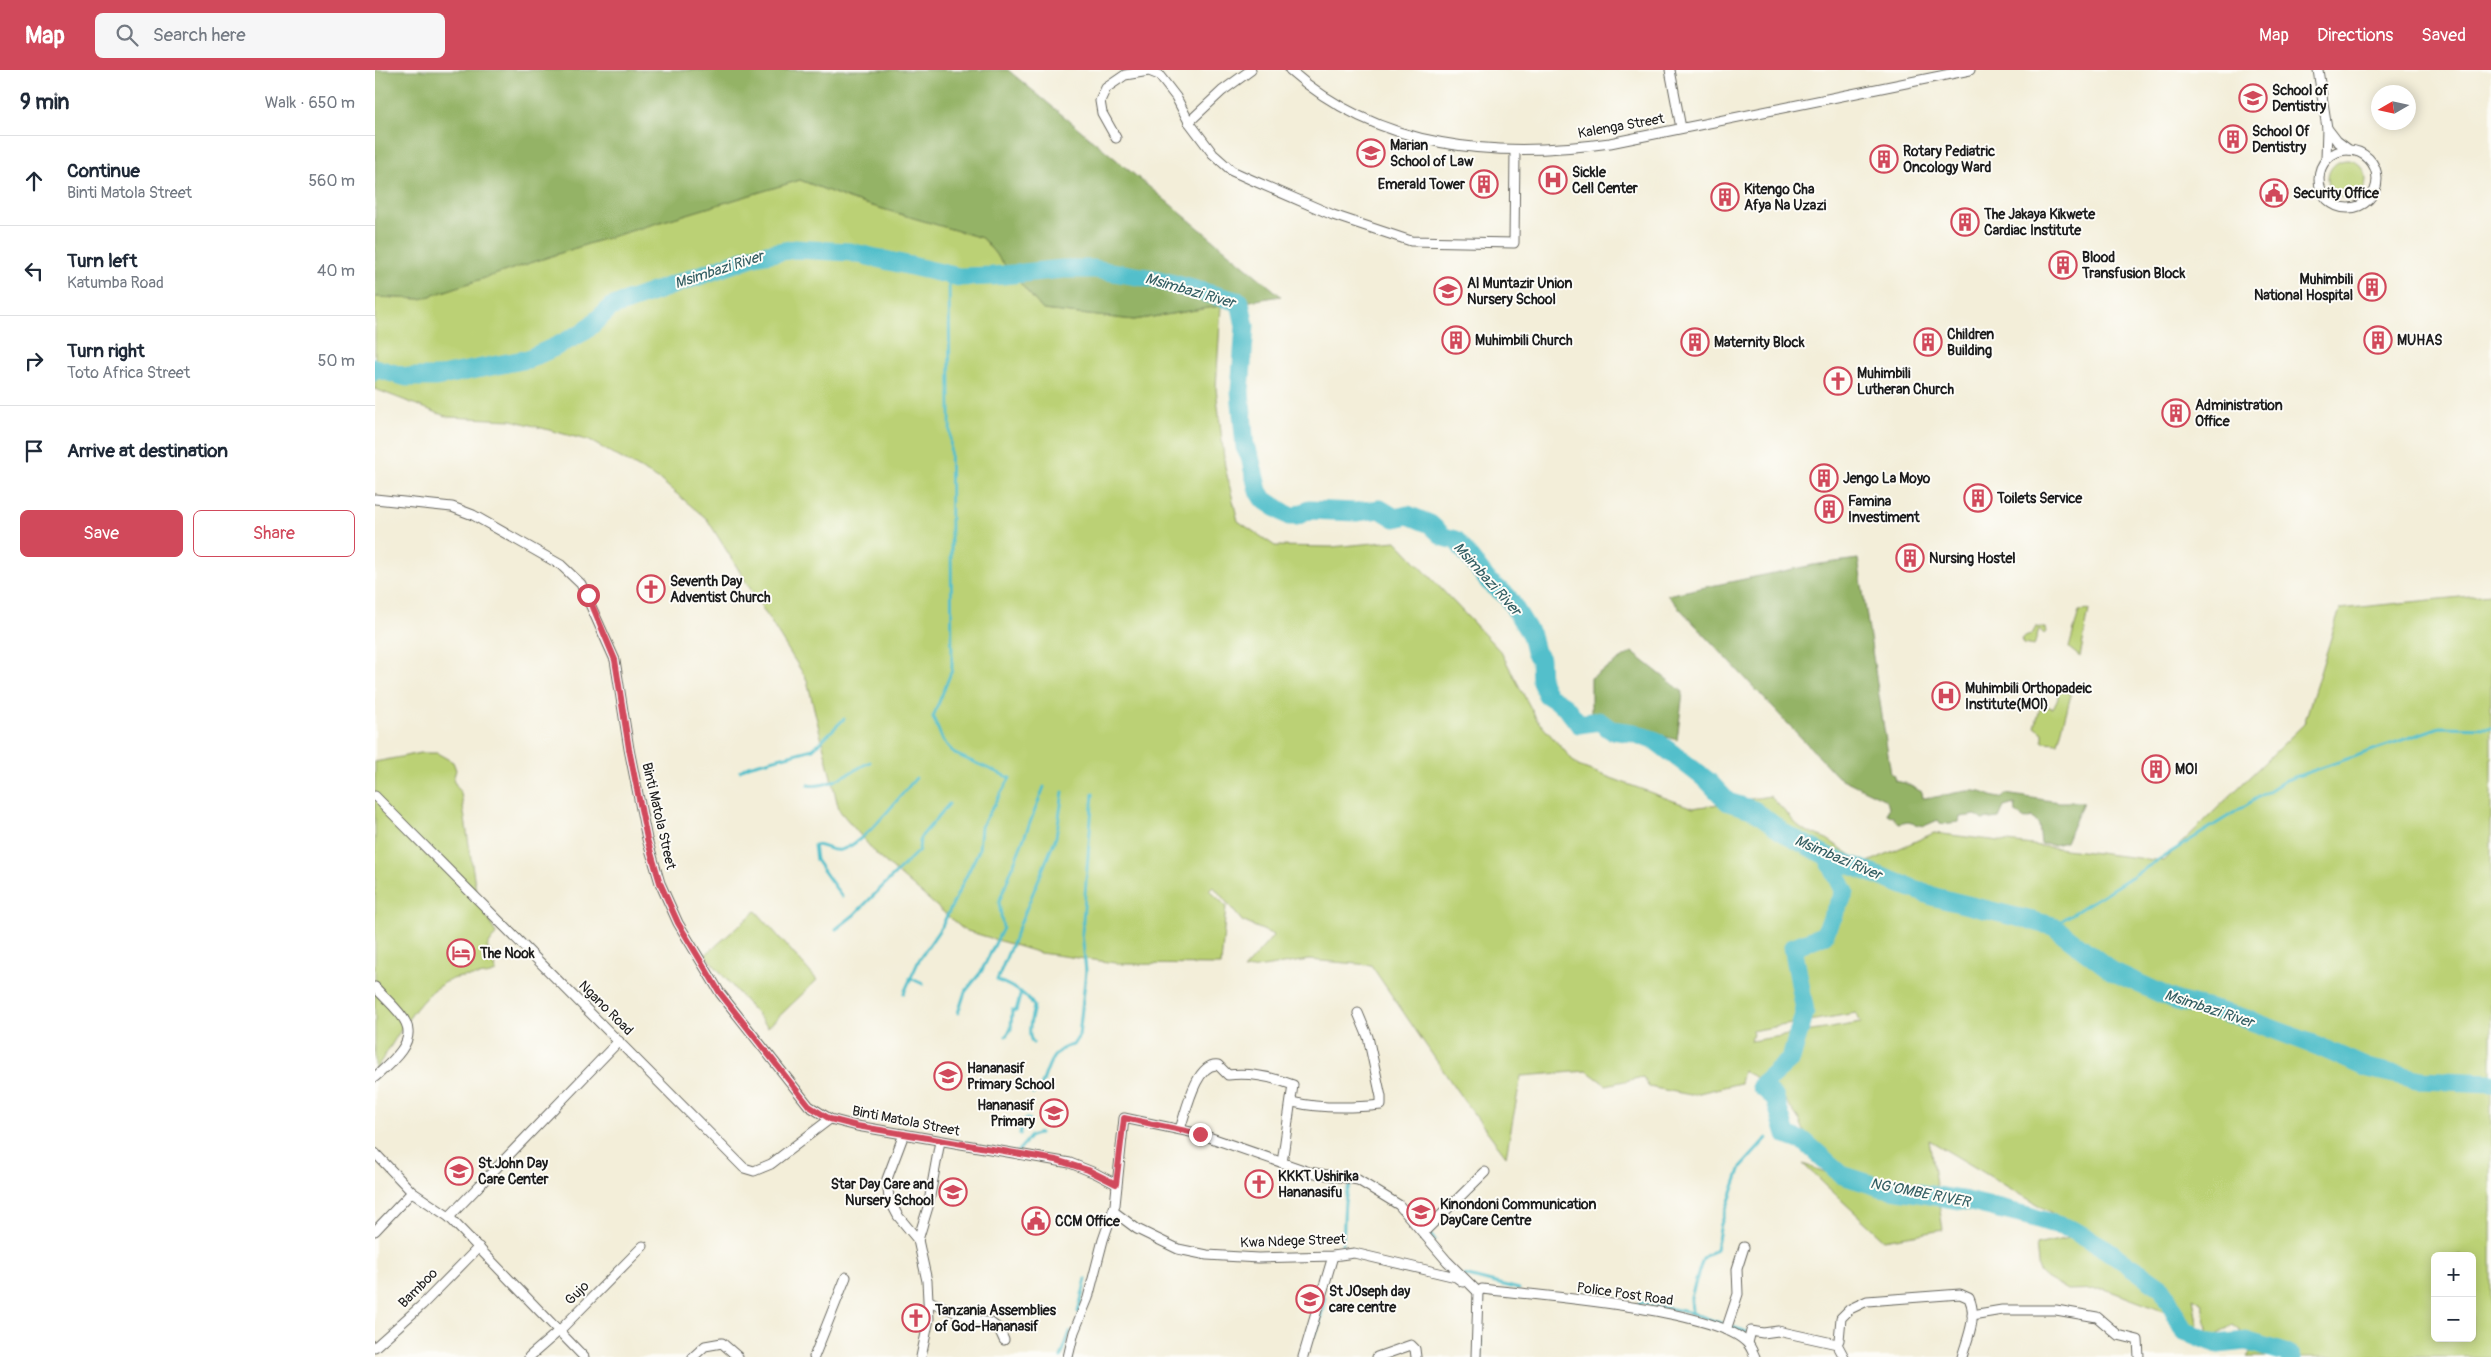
<!DOCTYPE html>
<meta charset="utf-8">
<style>
:root{--surface:#fff;--page:#f6f6f7;--text:#1f2937;--muted:#747a83;--line:#e0e1e3;--accent:#d1495b}
body{margin:0;font-family:Pangolin,sans-serif;background:var(--page);color:var(--text)}
.controls{position:absolute;right:15px;bottom:15px;display:grid;overflow:hidden;border-radius:8px;box-shadow:0 2px 12px #0003}
.controls button{width:45px;height:45px;display:grid;place-items:center;padding:0;border:0;border-bottom:1px solid var(--line);background:var(--surface);color:var(--text);font:25px sans-serif}
.compass{position:absolute;left:1996px;top:15px;width:45px;height:45px;border-radius:50%;background:var(--surface);box-shadow:0 2px 12px #0003;rotate:261deg}
.stop{position:absolute;width:15px;height:15px;margin:-11px;border:4px solid #d1495b;border-radius:50%;background:#fff}
.stop.end{background:#d1495b;border-color:#fff;box-shadow:0 1px 5px #0008}
.list{margin:0;padding:0;list-style:none}
h2{display:flex;justify-content:space-between;align-items:center;height:65px;margin:0;padding:0 20px;font-size:21px}
h2 small{font-size:16px;font-weight:400;color:var(--muted)}
.list li{display:grid;grid-template-columns:32px 1fr auto;gap:15px;align-items:center;box-sizing:border-box;height:90px;padding:0 20px;border-top:1px solid var(--line)}
.list b{display:block;font-size:19px;white-space:nowrap}
.list p{margin:0;font-size:16px;white-space:nowrap;color:var(--muted)}
.list em{font-size:16px;font-style:normal;color:var(--muted)}
.actions{display:flex;gap:10px;padding:15px 20px}
.actions a{flex:1;padding:11px 0;border:1px solid var(--accent);border-radius:8px;text-align:center;font-size:18px;color:var(--accent)}
.actions .main{background:var(--accent);color:#fff}
.icon{flex:none;width:28px;height:28px;fill:none;stroke:currentColor;stroke-width:2;stroke-linecap:round;stroke-linejoin:round}
.map{position:relative;flex:none;width:2116px;height:1287px;overflow:hidden}
header{display:flex;align-items:center;gap:30px;box-sizing:border-box;height:70px;padding:0 25px;background:var(--accent);color:#fff}
header strong{font-size:24px}
nav{display:flex;gap:28px;margin-inline-start:auto;font-size:18px}
.search{width:350px;height:45px;background:var(--page);display:flex;align-items:center;gap:12px;box-sizing:border-box;padding:0 18px;border-radius:8px;color:var(--muted);font-size:19px}
main{display:flex}
aside{flex:1;background:var(--surface)}
.map>svg:first-child{display:block}
.green{fill:#bbd175;stroke:#6c7648;fill-rule:evenodd}
.forest{fill:#94b366;stroke:#586841}
.lines{fill:none;stroke-linecap:round;stroke-linejoin:round}
.stream{stroke:#52bfcb;stroke-width:3}
.river{stroke:#52bfcb;stroke-width:19}
.minor-casing{stroke:#67665e;stroke-width:11}
.minor{stroke:#fff;stroke-width:9}
.route{stroke:#d1495b;stroke-width:6}
.labels{text-anchor:middle;dominant-baseline:central;stroke-width:4;stroke-linejoin:round;paint-order:stroke}
.poi-label{font-size:14px;font-weight:bold;fill:#1c1c1c;stroke:#fdfcf7;text-anchor:start}
.street-label{font-size:14px;fill:#1c1c1c;stroke:#fdfcf7}
.water-label{font-size:15px;font-style:italic;fill:#325d62;stroke:#fdfcf7}
</style>
<header>
<strong>Map</strong>
<div class="search"><svg class="icon" aria-label="search" viewBox="0 0 24 24"><circle cx="10" cy="10" r="6"/><path d="M15 15l6 6"/></svg>Search here</div>
<nav><a>Map</a><a>Directions</a><a>Saved</a></nav>
</header>
<main>
<aside>
<h2>9 min<small>Walk · 650 m</small></h2>
<ul class="list">
<li><svg class="icon" aria-label="ahead" viewBox="0 0 24 24"><path d="M12 20V5M6 11l6-6 6 6"/></svg><div><b>Continue</b><p>Binti Matola Street</p></div><em>560 m</em></li>
<li><svg class="icon" aria-label="left" viewBox="0 0 24 24"><path d="M17 20v-9H6M10 6l-5 5 5 5"/></svg><div><b>Turn left</b><p>Katumba Road</p></div><em>40 m</em></li>
<li><svg class="icon" aria-label="right" viewBox="0 0 24 24"><path d="M7 20v-9h11M14 6l5 5-5 5"/></svg><div><b>Turn right</b><p>Toto Africa Street</p></div><em>50 m</em></li>
<li><svg class="icon" aria-label="arrive" viewBox="0 0 24 24"><path d="M6 21V4h12l-3 4 3 4H6"/></svg><div><b>Arrive at destination</b></div></li>
</ul>
<div class="actions"><a class="main">Save</a><a>Share</a></div>
</aside>
<div class="map">
<svg width="2116" height="1287" viewBox="0 0 2116 1287">
<rect width="100%" height="100%" fill="#fdfcf7"/>
<filter id="ink" filterUnits="userSpaceOnUse"><feTurbulence type="fractalNoise" baseFrequency=".02" numOctaves="2"/><feDisplacementMap in="SourceGraphic" scale="10" xChannelSelector="R" yChannelSelector="G"/><feConvolveMatrix kernelMatrix="1 2 1 2 8 2 1 2 1" color-interpolation-filters="sRGB"/></filter>
<filter id="wash" filterUnits="userSpaceOnUse"><feTurbulence type="fractalNoise" baseFrequency=".0096" numOctaves="4" result="noise"/><feDisplacementMap in="SourceGraphic" scale="20" xChannelSelector="R" yChannelSelector="G"/><feGaussianBlur stdDeviation="1.12" result="paint"/><feColorMatrix in="noise" values="0 0 0 0 0 0 0 0 0 0 0 0 0 0 0 0 0 1.4 0 .05"/><feComposite in="paint" operator="in"/></filter>
<g filter="url(#wash)">
<rect width="100%" height="100%" fill="#f3eed9"/>
<g class="green">
<circle cx="1972" cy="109" r="19"/>
<path d="M 425,110 L 477,130 L 607,168 L 668,240 L 759,250 L 846,236 L 841,318 L 850,397 L 863,451 L 900,476 L 956,477 L 1021,471 L 1126,582 L 1162,650 L 1203,696 L 1318,738 L 1395,726 L 1426,759 L 1452,769 L 1489,794 L 1559,763 L 1788,791 L 1929,654 L 1965,539 L 2116,524 L 2116,1287 L 1872,1287 L 1881,1274 L 1857,1255 L 1834,1271 L 1828,1234 L 1818,1228 L 1825,1272 L 1793,1243 L 1730,1219 L 1692,1220 L 1668,1206 L 1664,1202 L 1661,1175 L 1712,1164 L 1554,1070 L 1568,1160 L 1509,1170 L 1428,1094 L 1458,1105 L 1440,1090 L 1425,1051 L 1402,1018 L 1368,1001 L 1365,1013 L 1316,1025 L 1274,1017 L 1268,1007 L 1231,1015 L 1212,1001 L 1146,1006 L 1131,1086 L 1089,1031 L 996,895 L 934,890 L 868,900 L 899,865 L 867,851 L 839,817 L 834,820 L 851,836 L 846,895 L 748,894 L 665,883 L 589,860 L 502,785 L 464,740 L 432,610 L 332,449 L 285,410 L 215,371 L 137,350 L 73,347 L 0,319 L 0,227 L 46,229 L 219,172 ZM 1481,943 L 1486,953 L 1376,971 L 1378,963 L 1376,961 ZM 2060,1186 L 2097,1186 L 2097,1268 L 2060,1268 Z"/>
<polygon points="1714,540 1705,587 1694,578 1704,541"/>
<polygon points="1661,557 1670,558 1671,562 1669,564 1664,559 1659,576 1648,574 1646,569 1657,564"/>
<polygon points="1688,618 1696,625 1683,673 1668,672 1668,663 1660,657 1666,635 1678,638 1683,628 1682,619"/>
<path d="M 46,683 L 62,683 L 78,692 L 81,700 L 78,710 L 86,723 L 102,827 L 121,864 L 112,877 L 119,887 L 121,902 C 105,909 89,903 73,911 C 42,925 19,974 0,1000 L 0,692 Z"/>
<polygon points="381,841 442,910 393,957 330,885"/>
</g>
<g class="forest">
<polygon points="0,0 633,0 906,226 759,250 668,240 607,168 477,130 425,110 219,172 46,229 0,227"/>
<path d="M 1483,489 L 1516,704 L 1518,704 L 1520,711 L 1530,713 L 1547,722 L 1548,728 C 1566,728 1583,720 1600,721 C 1611,722 1617,728 1627,728 L 1630,724 L 1684,732 L 1708,732 L 1691,772 L 1679,775 L 1666,774 L 1664,755 L 1657,747 L 1650,749 L 1641,743 L 1640,734 L 1629,737 L 1624,748 L 1607,750 L 1601,745 L 1585,747 L 1584,752 L 1566,754 L 1563,750 L 1549,756 L 1533,752 L 1523,754 L 1518,747 L 1512,744 L 1514,737 L 1511,730 L 1463,707 L 1292,525 L 1438,495 Z"/>
<polygon points="1257,582 1308,622 1302,670 1216,645 1216,608"/>
</g>
<g class="lines">
<g class="stream">
<polyline points="0,310 8,304 5,299"/>
<polyline points="365,701 373,696 438,679 469,649"/>
<path d="M 433,715 C 453,719 478,700 495,692"/>
<path d="M 467,827 L 441,790 L 439,775 C 449,774 454,782 465,780 C 489,775 524,727 541,708"/>
<polyline points="1678,856 1911,710 2065,657 2116,658"/>
<polyline points="461,859 479,845 544,780 545,768 574,734"/>
<polyline points="535,908 548,914"/>
<polyline points="529,923 544,890 567,856 604,780 606,757 635,708 580,684 568,671 558,647 577,600 574,205"/>
<polyline points="583,943 590,922 606,902 628,858 624,832 669,717"/>
<polyline points="631,966 636,959 637,940 641,941 646,922"/>
<path d="M 658,973 C 651,964 657,947 659,936 C 650,922 637,917 622,910 L 681,767 L 688,722"/>
<path d="M 658,1024 L 659,1020 L 666,1017 C 673,998 676,979 698,975 L 704,966 L 711,901 L 707,863 L 718,723"/>
<polyline points="645,1064 647,1052 651,1049 655,1050"/>
<polyline points="643,1081 656,1066 665,1063"/>
<polyline points="1031,1138 1039,1142 1060,1170"/>
<path d="M 965,1184 C 973,1163 964,1128 977,1112"/>
<polyline points="1089,1205 1144,1219"/>
<polyline points="1263,1236 1265,1232 1317,1243 1351,1255"/>
<polyline points="703,1242 711,1209"/>
<polyline points="1317,1243 1316,1227 1328,1188 1341,1179 1346,1154 1366,1097 1392,1068"/>
<polyline points="1355,1256 1371,1262"/>
<polyline points="938,1266 944,1255 950,1227"/>
<polyline points="1106,1270 1106,1287"/>
<polyline points="686,1287 695,1262"/>
</g>
<g class="river">
<polyline points="0,298 31,307 61,307 153,289 182,276 210,261 236,237 380,186 420,179 475,182 584,207 618,206 688,199 719,199 780,209 865,232 870,256 865,321 870,377 875,387 883,421 888,429 914,446 921,446 934,440 981,442 1005,439 1020,448 1033,445 1055,454 1069,467 1081,470 1114,512 1132,526 1156,565 1160,582 1165,589 1166,612 1172,625 1190,636 1204,654 1224,651 1236,660 1259,663 1281,671 1333,711 1353,732 1379,740 1410,764 1452,786 1560,827 1678,856 1737,901 1802,931 1863,946 1943,976 1992,998 2046,1010 2116,1013"/>
<polyline points="1452,786 1470,822 1449,865 1418,877 1430,941 1416,989 1386,1016 1400,1028 1411,1065 1430,1072 1467,1105 1505,1117 1592,1131 1657,1147 1698,1160 1731,1179 1787,1218 1809,1261 1843,1274 1871,1271 1910,1283 1917,1287"/>
</g>
</g>
</g>
<g filter="url(#ink)">
<g class="lines">
<g class="minor-casing">
<g id="minor">
<path d="M 915,0 C 1005,80 1121,89 1235,73 L 1595,0"/>
<polyline points="1295,0 1306,58"/>
<polyline points="1943,0 1952,58 1951,89"/>
<polyline points="814,52 847,21 876,0"/>
<polyline points="1952,58 1962,71 1974,80"/>
<polyline points="741,68 727,43 725,31 731,18 750,5 774,1 784,5 801,27 814,52 838,84 857,101 877,110 958,145 1036,171 1139,173 1140,81"/>
<circle cx="1973" cy="109" r="29"/>
<polyline points="0,429 77,437 98,445 186,495 206,514 240,590 254,679 272,769 285,813 303,853 345,923 434,1036 455,1049 482,1056 695,1093 720,1103 741,1114"/>
<polyline points="0,726 369,1098 379,1101 396,1094 455,1049"/>
<path d="M 0,917 C 9,928 25,940 31,953 C 41,974 13,995 0,1007"/>
<path d="M 917,1032 C 946,1039 976,1038 1006,1035 L 1006,1027 L 993,967 L 983,943"/>
<path d="M 805,1059 C 811,1042 821,992 843,995 L 853,1005 C 876,1002 897,1007 918,1015 L 907,1093"/>
<polyline points="529,1064 512,1109 514,1129 523,1146 543,1170 552,1211 554,1249 546,1287"/>
<polyline points="0,1083 37,1122 74,1147 209,1287"/>
<polyline points="738,1141 762,1159 803,1179 832,1185 883,1188 958,1186 979,1183 1081,1207 1088,1212"/>
<polyline points="74,1147 244,971"/>
<polyline points="0,1161 37,1122"/>
<polyline points="1049,1162 1110,1102"/>
<polyline points="543,1170 553,1137 565,1071"/>
<path d="M 1103,1222 L 1107,1219 C 1157,1225 1345,1239 1373,1274 C 1376,1277 1378,1283 1380,1287"/>
<polyline points="554,1231 599,1250 616,1253 624,1259 629,1270"/>
<polyline points="1597,1245 1627,1240 1681,1240 1722,1247 1743,1265 1763,1270 1764,1287"/>
<polyline points="1351,1260 1363,1224 1362,1199 1369,1177"/>
<polyline points="1373,1273 1376,1261 1388,1263 1403,1261 1462,1274 1469,1287"/>
<path d="M 1462,1274 L 1464,1270 L 1466,1248 L 1475,1239 L 1492,1231 L 1585,1224 L 1594,1228 C 1603,1247 1592,1269 1587,1287"/>
<polyline points="0,1277 47,1235 104,1177"/>
<polyline points="154,1287 185,1260 268,1176"/>
<polyline points="318,1287 330,1276 347,1273 363,1287"/>
<polyline points="439,1287 471,1207"/>
<polyline points="693,1287 699,1262 713,1228 728,1170 740,1135 749,1048 825,1064 934,1102 983,1110 1024,1135 1072,1191 1103,1222"/>
<polyline points="928,1287 958,1186"/>
<polyline points="1002,1287 1036,1275 1040,1279 1041,1287"/>
<polyline points="1101,1287 1103,1222"/>
</g>
</g>
<use href="#minor" class="minor"/>
</g>
</g>
<g class="lines" filter="url(#ink)">
<polyline class="route" points="213,525 240,590 254,679 272,769 285,813 303,853 345,923 434,1036 455,1049 482,1056 681,1090 713,1100 741,1114 749,1048 825,1064"/>
</g>
<defs>
<g id="university-ring" transform="scale(1.4375)"><circle r="9.5" fill="#fdfcf7" stroke="#d1495b" stroke-width="1.5"/><path d="M0-5L7-2L0 1L-7-2ZM-4 1L0 2.5L4 1V4Q0 6-4 4Z" fill="#d1495b"/></g>
<g id="building-ring" transform="scale(1.4375)"><circle r="9.5" fill="#fdfcf7" stroke="#d1495b" stroke-width="1.5"/><path d="M-4-6H4V6H1V3H-1V6H-4ZM-2.5-4.3h1.7v1.8h-1.7ZM.8-4.3h1.7v1.8H.8ZM-2.5-1h1.7V.8h-1.7ZM.8-1h1.7V.8H.8Z" fill="#d1495b"/></g>
<g id="hospital-ring" transform="scale(1.4375)"><circle r="9.5" fill="#fdfcf7" stroke="#d1495b" stroke-width="1.5"/><path d="M-5-5h3v3.5h4V-5h3V5h-3V1.5h-4V5h-3Z" fill="#d1495b"/></g>
<g id="civic-ring" transform="scale(1.4375)"><circle r="9.5" fill="#fdfcf7" stroke="#d1495b" stroke-width="1.5"/><path d="M-.6-6.5H3V-4.5H.6V-3L4-1V1h2V6H-6V1h2V-1L-.6-3ZM-1.2 2.5V6h2.4V2.5Z" fill="#d1495b"/></g>
<g id="school-ring" transform="scale(1.4375)"><circle r="9.5" fill="#fdfcf7" stroke="#d1495b" stroke-width="1.5"/><path d="M0-5L7-2L0 1L-7-2ZM-4 1L0 2.5L4 1V4Q0 6-4 4Z" fill="#d1495b"/></g>
<g id="church-ring" transform="scale(1.4375)"><circle r="9.5" fill="#fdfcf7" stroke="#d1495b" stroke-width="1.5"/><path d="M-1.2-6h2.4v3.5h3.3v2.4h-3.3V6h-2.4V-.1h-3.3v-2.4h3.3Z" fill="#d1495b"/></g>
<g id="hotel-ring" transform="scale(1.4375)"><circle r="9.5" fill="#fdfcf7" stroke="#d1495b" stroke-width="1.5"/><path d="M-6-4.5h1.5V1H6V5H4.5V3h-9V5H-6ZM-4 0a1.8 1.8 0 1 1 3.6 0ZM.5 0V-2.5h3Q6-2.5 6 0Z" fill="#d1495b"/></g>
</defs>
<g fill-rule="evenodd">
<use href="#university-ring" x="1878" y="28"/>
<use href="#building-ring" x="1858" y="69"/>
<use href="#university-ring" x="996" y="83"/>
<use href="#building-ring" x="1509" y="89"/>
<use href="#hospital-ring" x="1178" y="110"/>
<use href="#building-ring" x="1109" y="114"/>
<use href="#civic-ring" x="1899" y="123"/>
<use href="#building-ring" x="1350" y="127"/>
<use href="#building-ring" x="1590" y="152"/>
<use href="#building-ring" x="1688" y="195"/>
<use href="#building-ring" x="1997" y="217"/>
<use href="#school-ring" x="1073" y="221"/>
<use href="#building-ring" x="1081" y="270"/>
<use href="#building-ring" x="2003" y="270"/>
<use href="#building-ring" x="1320" y="272"/>
<use href="#building-ring" x="1553" y="272"/>
<use href="#church-ring" x="1463" y="311"/>
<use href="#building-ring" x="1801" y="343"/>
<use href="#building-ring" x="1449" y="408"/>
<use href="#building-ring" x="1603" y="428"/>
<use href="#building-ring" x="1454" y="439"/>
<use href="#building-ring" x="1535" y="488"/>
<use href="#church-ring" x="276" y="519"/>
<use href="#hospital-ring" x="1571" y="626"/>
<use href="#building-ring" x="1781" y="699"/>
<use href="#hotel-ring" x="86" y="883"/>
<use href="#school-ring" x="573" y="1006"/>
<use href="#school-ring" x="679" y="1043"/>
<use href="#school-ring" x="84" y="1101"/>
<use href="#church-ring" x="884" y="1114"/>
<use href="#school-ring" x="578" y="1122"/>
<use href="#school-ring" x="1046" y="1142"/>
<use href="#civic-ring" x="661" y="1151"/>
<use href="#school-ring" x="935" y="1229"/>
<use href="#church-ring" x="541" y="1248"/>
</g>
<g class="labels">
<g class="poi-label">
<text x="1897" y="20">School of<tspan x="1897" dy="16">Dentistry</tspan></text>
<text x="1877" y="61">School Of<tspan x="1877" dy="16">Dentistry</tspan></text>
<text x="1015" y="75">Marian<tspan x="1015" dy="16">School of Law</tspan></text>
<text x="1528" y="81">Rotary Pediatric<tspan x="1528" dy="16">Oncology Ward</tspan></text>
<text x="1197" y="102">Sickle<tspan x="1197" dy="16">Cell Center</tspan></text>
<text x="1090" y="114" text-anchor="end">Emerald Tower</text>
<text x="1369" y="119">Kitengo Cha<tspan x="1369" dy="16">Afya Na Uzazi</tspan></text>
<text x="1918" y="123">Security Office</text>
<text x="1609" y="144">The Jakaya Kikwete<tspan x="1609" dy="16">Cardiac Institute</tspan></text>
<text x="1707" y="187">Blood<tspan x="1707" dy="16">Transfusion Block</tspan></text>
<text x="1978" y="209" text-anchor="end">Muhimbili<tspan x="1978" dy="16">National Hospital</tspan></text>
<text x="1092" y="213">Al Muntazir Union<tspan x="1092" dy="16">Nursery School</tspan></text>
<text x="1572" y="264">Children<tspan x="1572" dy="16">Building</tspan></text>
<text x="1100" y="270">Muhimbili Church</text>
<text x="2022" y="270">MUHAS</text>
<text x="1339" y="272">Maternity Block</text>
<text x="1482" y="303">Muhimbili<tspan x="1482" dy="16">Lutheran Church</tspan></text>
<text x="1820" y="335">Administration<tspan x="1820" dy="16">Office</tspan></text>
<text x="1468" y="408">Jengo La Moyo</text>
<text x="1622" y="428">Toilets Service</text>
<text x="1473" y="431">Famina<tspan x="1473" dy="16">Investiment</tspan></text>
<text x="1554" y="488">Nursing Hostel</text>
<text x="295" y="511">Seventh Day<tspan x="295" dy="16">Adventist Church</tspan></text>
<text x="1590" y="618">Muhimbili Orthopadeic<tspan x="1590" dy="16">Institute(MOI)</tspan></text>
<text x="1800" y="699">MOI</text>
<text x="105" y="883">The Nook</text>
<text x="592" y="998">Hananasif<tspan x="592" dy="16">Primary School</tspan></text>
<text x="660" y="1035" text-anchor="end">Hananasif<tspan x="660" dy="16">Primary</tspan></text>
<text x="103" y="1093">St.John Day<tspan x="103" dy="16">Care Center</tspan></text>
<text x="903" y="1106">KKKT Ushirika<tspan x="903" dy="16">Hananasifu</tspan></text>
<text x="559" y="1114" text-anchor="end">Star Day Care and<tspan x="559" dy="16">Nursery School</tspan></text>
<text x="1065" y="1134">Kinondoni Communication<tspan x="1065" dy="16">DayCare Centre</tspan></text>
<text x="680" y="1151">CCM Office</text>
<text x="954" y="1221">St JOseph day<tspan x="954" dy="16">care centre</tspan></text>
<text x="560" y="1240">Tanzania Assemblies<tspan x="560" dy="16">of God-Hananasif</tspan></text>
</g>
<g class="street-label">
<text transform="translate(1246 56) rotate(-10)">Kalenga Street</text>
<text transform="translate(284 746) rotate(77)">Binti Matola Street</text>
<text transform="translate(231 938) rotate(45)">Ngano Road</text>
<text transform="translate(531 1051) rotate(11)">Binti Matola Street</text>
<text transform="translate(918 1171) rotate(-2)">Kwa Ndege Street</text>
<text transform="translate(43 1218) rotate(-45)">Bamboo</text>
<text transform="translate(202 1223) rotate(-45)">Gujo</text>
<text transform="translate(1250 1224) rotate(8)">Police Post Road</text>
</g>
<g class="water-label">
<text transform="translate(344 200) rotate(-18)">Msimbazi River</text>
<text transform="translate(815 221) rotate(16)">Msimbazi River</text>
<text transform="translate(1112 509) rotate(48)">Msimbazi River</text>
<text transform="translate(1463 788) rotate(23)">Msimbazi River</text>
<text transform="translate(1834 939) rotate(18)">Msimbazi River</text>
<text transform="translate(1545 1123) rotate(11)">NG'OMBE RIVER</text>
</g>
</g>
</svg>
<div class="controls">
<button>+</button>
<button>−</button>
</div>
<svg class="compass" viewBox="-18 -18 36 36"><path d="M0-13l5 13h-10z" fill="#e53935"/><path d="M0 13l5-13h-10z" fill="#747a83"/></svg>
<div class="stop" style="left:213px;top:525px"></div>
<div class="stop end" style="left:825px;top:1064px"></div>
</div>
</main>
